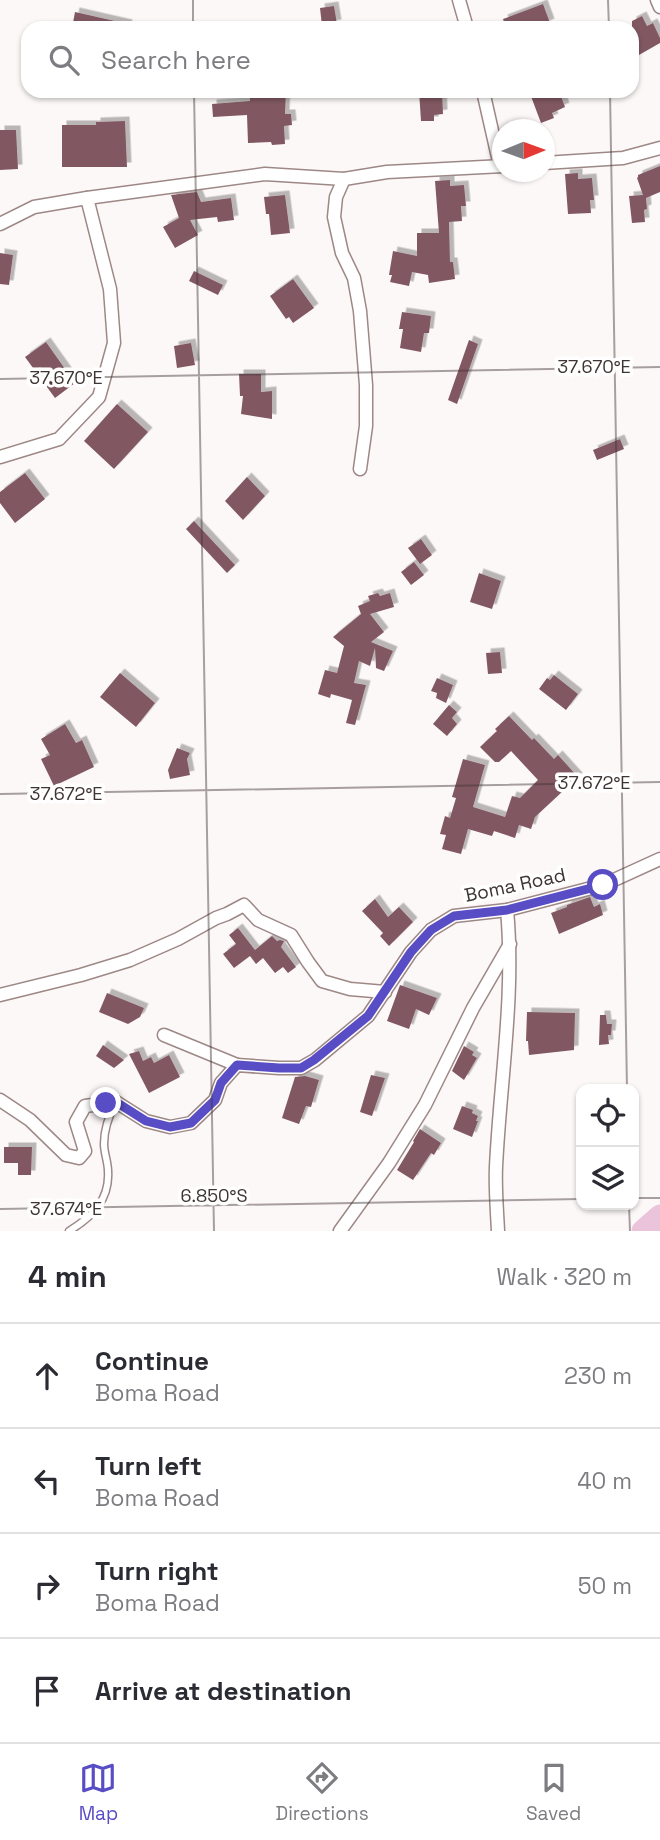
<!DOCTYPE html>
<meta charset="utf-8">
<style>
:root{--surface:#fff;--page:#f7f7f7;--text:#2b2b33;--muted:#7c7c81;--line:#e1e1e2;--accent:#594dc5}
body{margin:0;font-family:"Space Grotesk",sans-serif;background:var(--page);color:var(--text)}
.controls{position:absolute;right:21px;bottom:21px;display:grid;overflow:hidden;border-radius:14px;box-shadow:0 2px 5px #0004}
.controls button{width:63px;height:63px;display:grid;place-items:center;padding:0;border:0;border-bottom:2px solid var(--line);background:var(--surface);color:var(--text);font:35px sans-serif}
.compass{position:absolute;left:492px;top:119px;width:63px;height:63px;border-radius:50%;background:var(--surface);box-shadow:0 2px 5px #0004;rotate:89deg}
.stop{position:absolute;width:21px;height:21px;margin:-16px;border:5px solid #594dc5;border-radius:50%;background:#fff}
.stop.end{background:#594dc5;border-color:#fff;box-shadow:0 2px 7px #0008}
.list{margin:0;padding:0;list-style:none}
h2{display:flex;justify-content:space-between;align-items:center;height:91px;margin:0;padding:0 28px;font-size:30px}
h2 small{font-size:23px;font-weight:400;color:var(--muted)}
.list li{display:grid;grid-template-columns:46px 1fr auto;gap:21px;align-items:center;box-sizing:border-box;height:105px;padding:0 28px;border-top:2px solid var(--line)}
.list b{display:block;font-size:26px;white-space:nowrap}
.list p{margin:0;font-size:23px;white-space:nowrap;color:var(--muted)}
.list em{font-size:23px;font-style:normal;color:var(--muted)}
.icon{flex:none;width:38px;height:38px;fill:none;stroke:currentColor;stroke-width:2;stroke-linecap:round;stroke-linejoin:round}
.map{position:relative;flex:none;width:660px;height:1231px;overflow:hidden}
.search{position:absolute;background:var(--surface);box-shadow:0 2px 5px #0004;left:21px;right:21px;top:21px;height:77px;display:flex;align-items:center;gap:18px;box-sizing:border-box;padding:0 24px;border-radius:21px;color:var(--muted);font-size:26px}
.sheet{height:511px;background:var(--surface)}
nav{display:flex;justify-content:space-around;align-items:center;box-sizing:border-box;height:98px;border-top:2px solid var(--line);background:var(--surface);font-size:19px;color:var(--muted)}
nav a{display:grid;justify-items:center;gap:4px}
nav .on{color:var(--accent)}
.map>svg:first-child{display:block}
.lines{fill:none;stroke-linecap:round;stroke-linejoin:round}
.river{stroke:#ebc3da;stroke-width:23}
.building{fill:#815962;filter:url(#shadow)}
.service-casing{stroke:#9d8886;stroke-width:9}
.minor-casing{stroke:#9d8886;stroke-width:15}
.service{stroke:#fff;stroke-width:6}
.minor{stroke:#fff;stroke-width:12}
.route{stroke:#594dc5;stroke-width:9}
.ticks{fill:none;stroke:#3d3433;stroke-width:2;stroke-opacity:0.45}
.labels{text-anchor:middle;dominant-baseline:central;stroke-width:7;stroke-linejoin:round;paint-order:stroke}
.street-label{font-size:19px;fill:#3d3433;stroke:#fff}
.ticks-label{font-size:18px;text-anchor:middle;fill:#3d3433;stroke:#fff;stroke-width:7;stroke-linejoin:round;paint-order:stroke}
</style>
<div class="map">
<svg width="660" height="1231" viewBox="0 0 660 1231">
<defs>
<filter id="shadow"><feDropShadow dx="4.5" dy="-4.5" stdDeviation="0" flood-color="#0004"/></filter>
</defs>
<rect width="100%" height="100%" fill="#fdf8f8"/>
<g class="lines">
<polyline class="river" points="643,1231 660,1216"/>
</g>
<g class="building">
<polygon points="543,4 550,23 538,28 506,28 503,19"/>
<polygon points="334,6 337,24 322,26 320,8"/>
<polygon points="75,12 128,24 127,28 72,28"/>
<polygon points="642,16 647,26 653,23 660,38 660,43 639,55 637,50 632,53 632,21"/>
<polygon points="268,91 286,91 285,114 291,114 292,125 284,126 285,144 272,145 271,142 248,143 247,115 213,117 212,104 250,101 250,97 268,96"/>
<polygon points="419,91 442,91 443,114 434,115 434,121 421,121"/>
<polygon points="529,91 559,91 565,107 552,113 554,118 541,123"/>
<polygon points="125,121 127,167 62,167 62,125 96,125 96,122"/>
<polygon points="0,130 16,130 18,169 0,170"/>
<polygon points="660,166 660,192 646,198 647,209 644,210 645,222 632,223 629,196 643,195 637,178 638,177 638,175"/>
<polygon points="578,173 578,179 592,178 594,200 590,200 591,213 568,214 565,174"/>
<polygon points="450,180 450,186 464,185 466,206 461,206 462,221 449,222 450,262 453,262 455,279 429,283 428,275 412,272 409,286 390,282 392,275 389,275 393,251 417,256 417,233 439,233 435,181"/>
<polygon points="197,192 201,202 231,198 234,220 218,222 217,217 190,220 198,235 175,248 163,227 179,218 171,195"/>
<polygon points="285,195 290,233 271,235 269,214 266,214 264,197"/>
<polygon points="0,253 13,255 9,285 0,284"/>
<polygon points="194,271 223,285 218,295 189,281"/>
<polygon points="293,279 314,308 293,323 289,317 286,319 270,296"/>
<polygon points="402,312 431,316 429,333 424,333 421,352 400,348 403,329 399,329"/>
<polygon points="469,340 478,344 457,404 448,400"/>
<polygon points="46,342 75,383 55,398 25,357"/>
<polygon points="191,343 195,365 177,368 174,346"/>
<polygon points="239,374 261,374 261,392 272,391 272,419 241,414 243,396 240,396"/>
<polygon points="117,404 148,432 114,469 84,441"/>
<polygon points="620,439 624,449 597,460 593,450"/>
<polygon points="25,473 45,499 15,523 0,503 0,492"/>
<polygon points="247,477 265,496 243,520 225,501"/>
<polygon points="194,521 235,565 227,573 186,529"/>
<polygon points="421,539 432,555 420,564 408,548"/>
<polygon points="414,562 424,575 411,585 401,572"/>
<polygon points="479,573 501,581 492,609 470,602"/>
<polygon points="378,593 380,596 390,593 394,607 370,614 384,632 371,642 393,651 384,671 376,668 375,648 370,666 359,661 354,683 366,685 355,725 346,723 352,700 331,694 330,698 318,694 325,670 337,673 344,646 333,637 361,614 358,606 370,601 368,596"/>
<polygon points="500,652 502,673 488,674 486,653"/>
<polygon points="120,673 155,703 136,727 100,697"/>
<polygon points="554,675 578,694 566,710 539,689 547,678 550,680"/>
<polygon points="437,678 453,685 446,703 436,698 437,693 431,691"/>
<polygon points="449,705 457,712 452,718 457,724 447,736 433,724"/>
<polygon points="509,716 532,740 534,738 554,759 558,755 578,777 535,817 531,829 519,825 515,838 494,831 492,836 468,829 461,854 442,849 446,835 440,834 445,816 450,818 456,798 452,797 463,759 485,765 473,807 505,817 512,796 520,798 538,780 511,751 499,762 495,762 480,747 497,731 495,729"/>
<polygon points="65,724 76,743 82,740 94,767 54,786 41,759 50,755 41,739"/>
<polygon points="177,748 190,753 187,759 190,775 170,779 168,770"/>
<polygon points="590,897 594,907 600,904 603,915 559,934 551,913 567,907 567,905"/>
<polygon points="375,899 388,917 399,907 413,922 389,946 380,936 383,933 362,911"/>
<polygon points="238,928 255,950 272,936 277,941 280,940 284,941 281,947 296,967 288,973 283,967 275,973 263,958 256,964 250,956 234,968 223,954 236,944 229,935"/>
<polygon points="400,985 437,998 429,1015 416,1009 409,1029 387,1021"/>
<polygon points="107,993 144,1008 140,1017 128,1024 99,1012"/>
<polygon points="527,1012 575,1013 574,1050 529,1055 528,1041 526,1041"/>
<polygon points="600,1015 606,1015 607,1024 612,1024 611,1035 608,1035 609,1044 599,1045"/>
<polygon points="103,1045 124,1060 114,1068 96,1056"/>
<polygon points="464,1046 474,1052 472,1055 477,1058 464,1080 452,1071"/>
<polygon points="139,1051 143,1061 151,1057 154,1063 169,1055 180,1077 149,1093 129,1054"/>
<polygon points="371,1075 385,1078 372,1116 360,1112"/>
<polygon points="305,1076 319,1080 311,1107 306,1106 299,1124 282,1118 295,1077"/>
<polygon points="462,1106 473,1110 472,1113 478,1116 476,1121 478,1121 472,1137 453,1129"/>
<polygon points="420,1129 441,1143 434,1155 431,1153 413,1180 397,1170 414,1142 413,1141"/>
<polygon points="4,1147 32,1147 31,1175 18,1175 18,1163 4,1163"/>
</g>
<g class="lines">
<g class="service-casing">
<path id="service" d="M 69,1231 C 92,1217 110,1200 108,1171 C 108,1162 104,1153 104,1144 C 104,1129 109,1115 116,1102"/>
</g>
<g class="minor-casing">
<g id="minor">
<polyline points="459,0 467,28"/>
<polyline points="657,0 660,7"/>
<polyline points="483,91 500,166"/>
<polyline points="544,163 623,158 660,148"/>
<polyline points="344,179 336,197 334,217 342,253 354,278 360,311 366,385 366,426 360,469"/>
<polyline points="0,224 34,207 87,198 265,174 344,179 387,172 503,166"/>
<polyline points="0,457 59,439 99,397 114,343 110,289 87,198"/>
<polyline points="0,995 81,975 130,960 178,939 216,918 227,914 244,905 258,920 291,935 308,962 322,981 350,989 385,992"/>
<polyline points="164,1035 237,1065"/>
<polyline points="0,1100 30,1120 66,1155 79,1158 85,1151 76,1122 85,1106 116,1102 146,1121 170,1127 191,1123 215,1100 221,1083 237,1065 279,1068 301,1068 315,1060 368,1016 411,952 431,930 454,916 507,910 603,885 660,859"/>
<polyline points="340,1231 389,1163 425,1105 473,1008 510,944"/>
<path d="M 498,1231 C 497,1210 495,1188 496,1167 C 500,1082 515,995 507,910"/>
</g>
</g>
<use href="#service" class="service"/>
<use href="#minor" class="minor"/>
</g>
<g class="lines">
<polyline class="route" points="106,1103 116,1102 146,1121 170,1127 191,1123 215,1100 221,1083 237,1065 279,1068 301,1068 314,1060 368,1016 411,952 431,930 454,916 507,910 603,885"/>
</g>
<path class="ticks" d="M 193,0 L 193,28M 608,0 L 609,28M 194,91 L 214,1231M 610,91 L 627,1089M 0,379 L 660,367M 0,794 L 660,782M 634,1198 L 660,1198M 629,1205 L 630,1231M 0,1209 L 581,1199"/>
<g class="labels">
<g class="street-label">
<text transform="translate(515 885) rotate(-12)">Boma Road</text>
</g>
</g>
<g class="ticks-label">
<text x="594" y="373">37.670°E</text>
<text x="66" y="384">37.670°E</text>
<text x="594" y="789">37.672°E</text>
<text x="66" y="800">37.672°E</text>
<text x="214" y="1202">6.850°S</text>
<text x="66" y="1215">37.674°E</text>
</g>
</svg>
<div class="controls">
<button><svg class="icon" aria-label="locate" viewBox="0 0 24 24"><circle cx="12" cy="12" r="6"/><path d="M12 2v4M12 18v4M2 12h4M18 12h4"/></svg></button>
<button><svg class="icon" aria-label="layers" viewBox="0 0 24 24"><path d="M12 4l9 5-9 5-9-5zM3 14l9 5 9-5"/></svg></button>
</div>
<svg class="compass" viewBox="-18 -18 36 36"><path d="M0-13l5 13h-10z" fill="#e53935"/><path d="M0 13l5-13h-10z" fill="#7c7c81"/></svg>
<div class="stop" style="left:603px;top:885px"></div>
<div class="stop end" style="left:106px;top:1103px"></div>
<div class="search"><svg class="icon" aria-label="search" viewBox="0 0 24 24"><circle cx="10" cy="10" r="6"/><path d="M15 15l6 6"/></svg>Search here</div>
</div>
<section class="sheet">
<h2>4 min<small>Walk · 320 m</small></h2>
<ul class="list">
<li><svg class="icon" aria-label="ahead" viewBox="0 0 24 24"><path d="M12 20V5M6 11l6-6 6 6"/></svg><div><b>Continue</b><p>Boma Road</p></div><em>230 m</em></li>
<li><svg class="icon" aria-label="left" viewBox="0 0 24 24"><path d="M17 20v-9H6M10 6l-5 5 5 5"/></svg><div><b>Turn left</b><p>Boma Road</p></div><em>40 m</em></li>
<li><svg class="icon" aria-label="right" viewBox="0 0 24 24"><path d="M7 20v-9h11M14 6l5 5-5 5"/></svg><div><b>Turn right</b><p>Boma Road</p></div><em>50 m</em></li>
<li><svg class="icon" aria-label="arrive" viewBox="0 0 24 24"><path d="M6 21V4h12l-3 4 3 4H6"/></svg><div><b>Arrive at destination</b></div></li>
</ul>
</section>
<nav>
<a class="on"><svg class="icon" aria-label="map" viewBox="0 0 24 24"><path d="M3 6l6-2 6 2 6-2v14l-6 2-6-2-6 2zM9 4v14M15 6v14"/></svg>Map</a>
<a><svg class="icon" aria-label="directions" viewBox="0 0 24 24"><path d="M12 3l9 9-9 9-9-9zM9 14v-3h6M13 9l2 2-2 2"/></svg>Directions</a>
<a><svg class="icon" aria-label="saved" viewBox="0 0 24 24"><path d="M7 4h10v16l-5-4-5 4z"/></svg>Saved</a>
</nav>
